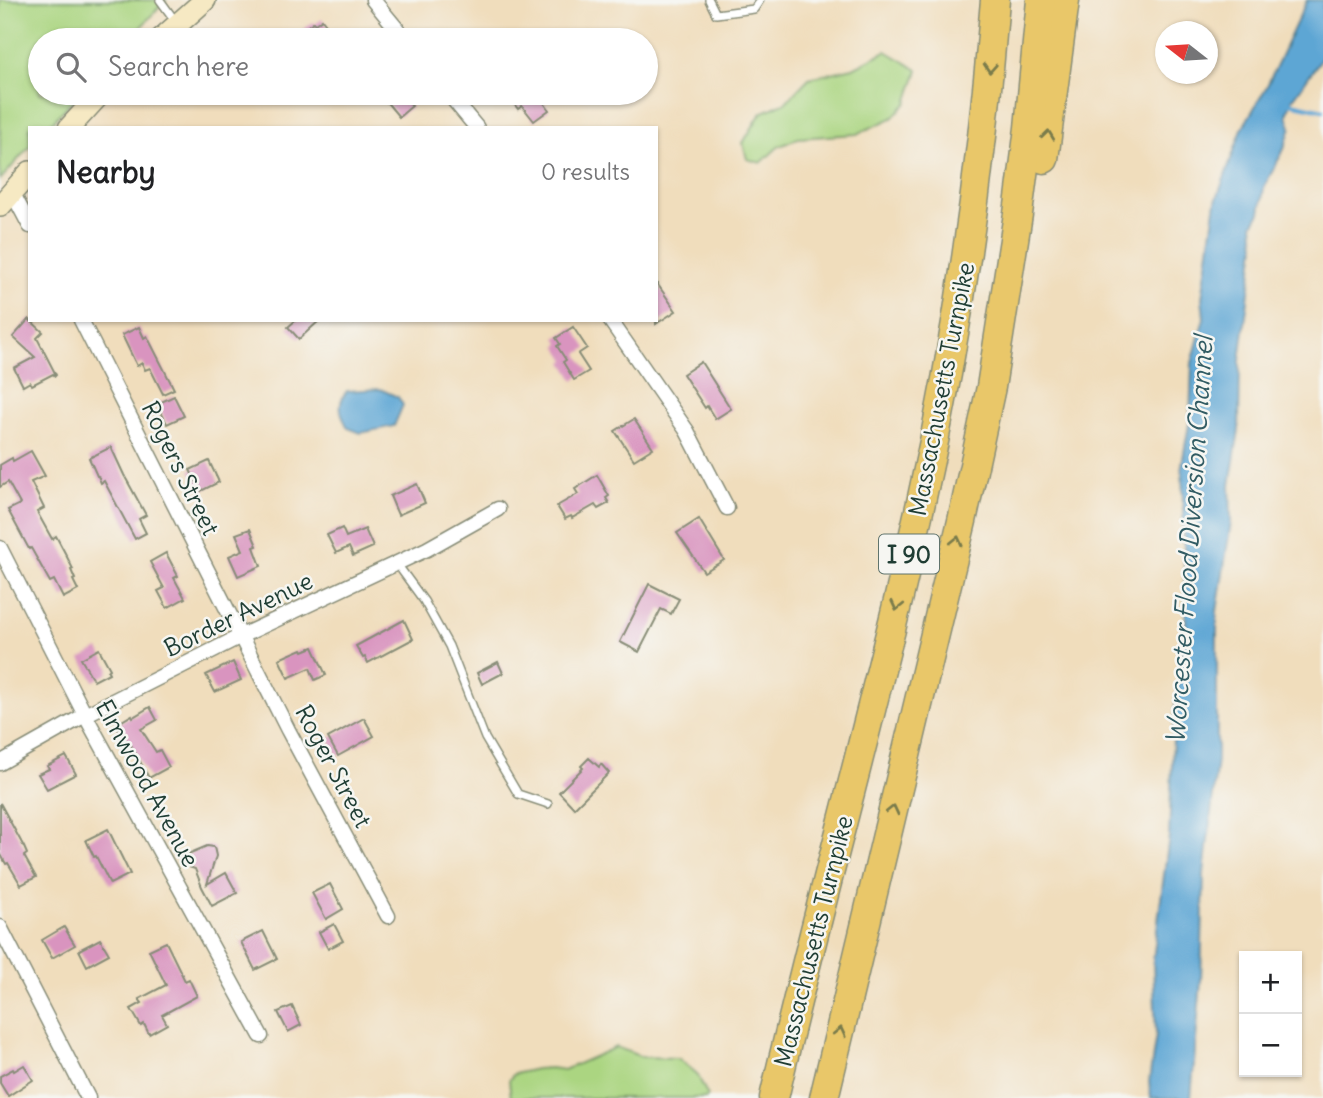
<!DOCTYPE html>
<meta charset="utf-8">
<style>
:root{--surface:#fff;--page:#f2f2f2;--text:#202124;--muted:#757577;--line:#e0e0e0}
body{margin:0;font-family:Delius,sans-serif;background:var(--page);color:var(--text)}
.controls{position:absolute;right:21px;bottom:21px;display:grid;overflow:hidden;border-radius:0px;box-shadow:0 2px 5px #0004}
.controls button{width:63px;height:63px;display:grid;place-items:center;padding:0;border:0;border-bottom:2px solid var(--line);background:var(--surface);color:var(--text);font:35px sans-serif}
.compass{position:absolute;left:1155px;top:21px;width:63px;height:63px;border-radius:50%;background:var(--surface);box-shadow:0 2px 5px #0004;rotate:287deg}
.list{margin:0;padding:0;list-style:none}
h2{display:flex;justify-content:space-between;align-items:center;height:91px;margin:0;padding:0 28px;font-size:30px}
h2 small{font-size:23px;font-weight:400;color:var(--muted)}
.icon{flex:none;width:38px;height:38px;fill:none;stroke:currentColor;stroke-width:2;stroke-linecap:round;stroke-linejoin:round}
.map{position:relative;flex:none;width:1323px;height:1098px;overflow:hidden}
.search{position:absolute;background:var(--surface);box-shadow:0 2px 5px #0004;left:28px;top:28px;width:630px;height:77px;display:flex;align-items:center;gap:18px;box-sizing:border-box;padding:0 24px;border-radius:38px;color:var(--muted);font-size:26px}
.panel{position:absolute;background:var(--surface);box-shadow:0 2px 5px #0004;left:28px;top:126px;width:630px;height:196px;border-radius:0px}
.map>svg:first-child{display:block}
.green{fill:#abd581;stroke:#65895a;stroke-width:2}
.water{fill:#5da6d4;stroke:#3e7284;stroke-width:2}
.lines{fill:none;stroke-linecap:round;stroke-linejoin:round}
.stream{stroke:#5da6d4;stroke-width:4.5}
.building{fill:#d994bf}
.lane-casing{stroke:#888d78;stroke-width:10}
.street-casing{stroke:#888d78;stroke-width:17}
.secondary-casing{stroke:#888d78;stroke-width:24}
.highway-casing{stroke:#888d78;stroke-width:31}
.lane{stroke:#fff;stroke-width:7}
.street{stroke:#fff;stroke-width:14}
.secondary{stroke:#f6e9c3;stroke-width:21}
.highway{stroke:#e9c769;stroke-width:28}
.oneway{stroke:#7a7b4c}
.labels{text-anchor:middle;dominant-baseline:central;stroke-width:5;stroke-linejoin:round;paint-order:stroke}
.shield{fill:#f6f6f2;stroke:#60746d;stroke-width:2}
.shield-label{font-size:23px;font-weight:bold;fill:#1f3d34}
.street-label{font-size:24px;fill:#1f3d34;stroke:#f6f6f2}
.water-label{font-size:26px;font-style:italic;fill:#325c64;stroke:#f6f6f2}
</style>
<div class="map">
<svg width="1323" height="1098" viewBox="0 0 1323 1098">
<rect width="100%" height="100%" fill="#f6f6f2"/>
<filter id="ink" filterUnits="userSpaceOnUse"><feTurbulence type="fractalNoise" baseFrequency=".0143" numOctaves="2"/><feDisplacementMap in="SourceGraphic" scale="14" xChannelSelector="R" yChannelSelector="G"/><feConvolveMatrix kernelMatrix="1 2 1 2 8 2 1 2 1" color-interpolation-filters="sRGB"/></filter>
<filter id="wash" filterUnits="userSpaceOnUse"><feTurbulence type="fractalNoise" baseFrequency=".00686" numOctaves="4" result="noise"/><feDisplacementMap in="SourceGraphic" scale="28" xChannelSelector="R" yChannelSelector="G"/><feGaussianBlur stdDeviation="1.57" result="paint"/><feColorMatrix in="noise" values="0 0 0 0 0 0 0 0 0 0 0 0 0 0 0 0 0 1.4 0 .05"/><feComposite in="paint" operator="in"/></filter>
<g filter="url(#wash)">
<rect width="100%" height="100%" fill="#f0ddbc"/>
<g class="green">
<polygon points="0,0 166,0 129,40 40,40 40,93 79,93 47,128 30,128 30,146 0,180"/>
<polygon points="886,51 918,70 907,103 892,118 857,134 798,138 778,147 761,163 747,159 743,143 761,113 786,102 809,78 853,68"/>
<polygon points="616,1047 642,1057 678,1058 697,1074 708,1096 706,1098 511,1098 509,1080 514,1074 536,1069 551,1068 564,1070"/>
</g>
<g class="water">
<polygon points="1307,0 1323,0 1323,56 1291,102 1287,115 1291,127 1284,149 1264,187 1260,213 1253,224 1255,247 1240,360 1239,430 1230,485 1231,522 1217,611 1217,760 1204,874 1201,981 1191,1098 1151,1098 1149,1082 1156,1034 1153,960 1169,836 1174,715 1186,631 1182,464 1190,419 1192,363 1204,318 1202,298 1216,201 1242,129 1267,86"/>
<path d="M 380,389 L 398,397 L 403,405 L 394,426 L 361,433 L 348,428 C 341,415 336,404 347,391 Z"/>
</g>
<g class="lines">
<polyline class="stream" points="1286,102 1323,110"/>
</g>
<g id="blocks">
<g class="building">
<polygon points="322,19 338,40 293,40 305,31 304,29 313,22 315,24"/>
<polygon points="379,93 401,93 412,106 399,117"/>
<polygon points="506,93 540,93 534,97 539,102 542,100 549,110 534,121 522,106 518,109"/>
<polygon points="656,282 676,311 656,324"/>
<polygon points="29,319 43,332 37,338 56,375 55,376 53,374 32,385 30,382 23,386 14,368 35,357 13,337"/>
<polygon points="296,320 320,320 299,339 288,327"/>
<polygon points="139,327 144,338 147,336 174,389 163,394 150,368 145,370 142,363 137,366 122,335"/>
<polygon points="573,327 587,348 578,354 589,371 574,380 563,362 566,360 557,346 560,344 556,338"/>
<polygon points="701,362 731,409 715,419 707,406 705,408 683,374"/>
<polygon points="174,396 184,416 167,424 157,404"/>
<polygon points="634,419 653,448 634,460 615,431"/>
<polygon points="111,447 124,475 146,515 139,519 146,533 135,539 104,481 101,483 98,476 97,476 89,458"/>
<polygon points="31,451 45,476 31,482 44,508 37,512 52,539 56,536 65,553 73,569 71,570 75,579 73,580 78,590 63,598 54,580 50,582 31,548 29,549 8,510 20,504 8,482 0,487 0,465 12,458 13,461"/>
<polygon points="209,461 219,482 201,491 190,470"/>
<polygon points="597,475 609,496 606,498 609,503 598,509 595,505 572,518 571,516 565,519 557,506 578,494 575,489"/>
<polygon points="417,484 425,503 398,515 390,496"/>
<polygon points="699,519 724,560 704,572 677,533"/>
<polygon points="342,528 346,537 365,529 373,547 353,556 349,547 336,553 327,535"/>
<polygon points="250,529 257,546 254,547 261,566 238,576 229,556 243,550 236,534"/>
<polygon points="166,553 178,576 174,578 185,598 167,608 158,591 164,588 150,562"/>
<polygon points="649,584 679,599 671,614 661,609 639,652 620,642"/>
<polygon points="404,620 413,639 368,663 365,657 363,658 356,646"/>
<polygon points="313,647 326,675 315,680 310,668 288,678 279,659 302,649 303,651"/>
<polygon points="99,649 110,669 108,671 109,673 94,681 81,659"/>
<polygon points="233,662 241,680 215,692 206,675"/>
<polygon points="498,662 503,673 482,684 477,673"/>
<polygon points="150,707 157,720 141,729 156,752 160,750 169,767 149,778 131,745 129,746 118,729 120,728 117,724 132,715 133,717"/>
<polygon points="364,718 374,736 338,756 328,738"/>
<polygon points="66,756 76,774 47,789 38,774 49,769 47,766"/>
<polygon points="589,758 599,767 601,764 609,773 574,808 559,792 583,768 581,766"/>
<polygon points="0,803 24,847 27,854 24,856 36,877 21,885 8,863 6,864 0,853"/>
<polygon points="108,829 130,874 110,884 96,856 94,857 86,840"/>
<polygon points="207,846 214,847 216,856 207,884 226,873 237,893 212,906 202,887 195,869 189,867 187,861 188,854"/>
<polygon points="330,884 343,909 326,919 312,893"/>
<polygon points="334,924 343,941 328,949 319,932"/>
<polygon points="64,927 75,945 52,958 42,940"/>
<polygon points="263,931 277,959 255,970 241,942"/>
<polygon points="100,939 109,954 87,966 79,950"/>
<polygon points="166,942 185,981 189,979 197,996 162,1015 167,1024 149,1034 144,1024 141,1026 131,1009 142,1003 139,999 166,985 149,950"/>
<polygon points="292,1006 301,1025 288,1032 278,1012"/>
<polygon points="24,1065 33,1080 8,1096 0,1083 0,1076 13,1069 14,1071"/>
</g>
</g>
</g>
<g filter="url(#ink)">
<use href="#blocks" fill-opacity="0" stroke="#888d78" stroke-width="2"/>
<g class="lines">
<g class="lane-casing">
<g id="lane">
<polyline points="160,0 176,22"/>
<polyline points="709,0 716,14 754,9 760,0"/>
<polyline points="397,564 424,601 449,646 485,738 518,794 548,804"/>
</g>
</g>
<g class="street-casing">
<g id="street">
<polyline points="373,0 406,40"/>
<polyline points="448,93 477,128"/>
<polyline points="12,192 30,226"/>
<polyline points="81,320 288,730 388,916"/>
<polyline points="610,320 687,431 727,508"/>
<polyline points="0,548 85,715 261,1036"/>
<polyline points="0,763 85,715 241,636 427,549 498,509"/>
<polyline points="0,927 88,1098"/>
</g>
</g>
<g class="secondary-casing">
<g id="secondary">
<polyline points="160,40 205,0"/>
<polyline points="69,128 101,93"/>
<polyline points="0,206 30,172"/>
</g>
</g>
<g class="highway-casing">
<g id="highway">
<polyline points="1044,159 1065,0"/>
<path d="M 774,1098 C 820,898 877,701 921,502 C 958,337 982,168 995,0"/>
<polyline points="824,1098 962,521 991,387 1018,214 1029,128 1041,0"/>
</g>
</g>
<use href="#lane" class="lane"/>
<use href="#street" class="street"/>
<use href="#secondary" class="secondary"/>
<use href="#highway" class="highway"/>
</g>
<defs><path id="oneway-chevron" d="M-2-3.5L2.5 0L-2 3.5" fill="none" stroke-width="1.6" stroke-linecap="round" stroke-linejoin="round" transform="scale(1.75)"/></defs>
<g class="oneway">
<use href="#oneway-chevron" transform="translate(990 68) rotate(94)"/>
<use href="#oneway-chevron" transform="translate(1048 135) rotate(-83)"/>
<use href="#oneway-chevron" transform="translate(957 541) rotate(-77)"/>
<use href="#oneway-chevron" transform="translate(897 606) rotate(103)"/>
<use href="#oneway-chevron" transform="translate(893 810) rotate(-77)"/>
<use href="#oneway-chevron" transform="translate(840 1032) rotate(-77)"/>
</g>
</g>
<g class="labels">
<rect class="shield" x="879" y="534.5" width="60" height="39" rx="5"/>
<g class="shield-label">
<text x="909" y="554">I 90</text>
</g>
<g class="street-label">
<text transform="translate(941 389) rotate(-79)">Massachusetts Turnpike</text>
<text transform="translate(181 468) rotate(64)">Rogers Street</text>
<text transform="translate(238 614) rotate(-26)">Border Avenue</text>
<text transform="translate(334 766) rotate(62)">Roger Street</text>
<text transform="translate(148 783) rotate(61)">Elmwood Avenue</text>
<text transform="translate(813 941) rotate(-76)">Massachusetts Turnpike</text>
</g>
<g class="water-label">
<text transform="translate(1189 540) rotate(-86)">Worcester Flood Diversion Channel</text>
</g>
</g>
</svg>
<div class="controls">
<button>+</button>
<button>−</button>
</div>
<svg class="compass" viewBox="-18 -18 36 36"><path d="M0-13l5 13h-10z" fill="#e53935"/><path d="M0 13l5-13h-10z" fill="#757577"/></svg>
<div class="search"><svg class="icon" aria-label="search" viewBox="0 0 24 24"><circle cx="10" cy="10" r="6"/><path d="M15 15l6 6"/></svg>Search here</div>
<section class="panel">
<h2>Nearby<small>0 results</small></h2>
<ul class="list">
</ul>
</section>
</div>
